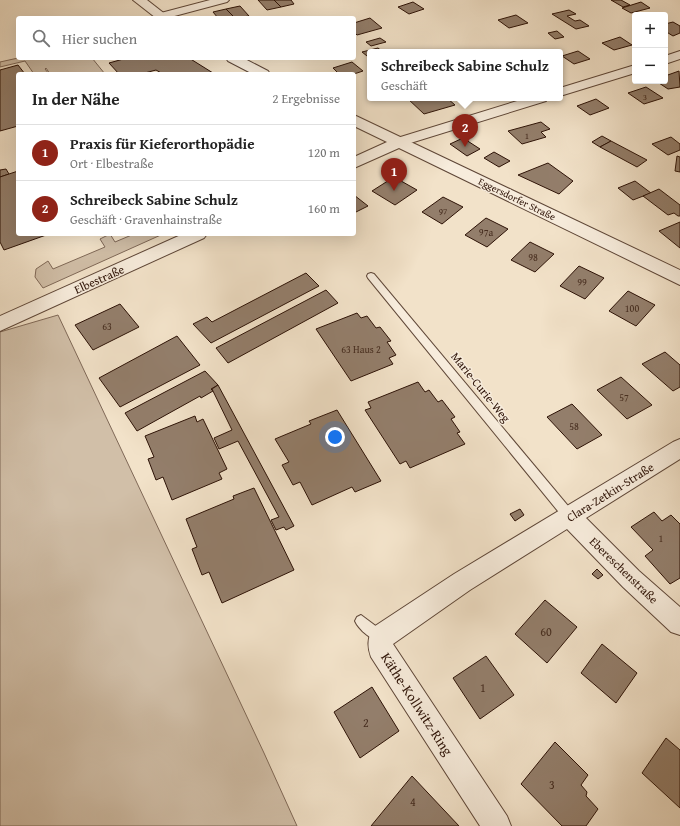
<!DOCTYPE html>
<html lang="de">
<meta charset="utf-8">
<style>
:root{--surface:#fff;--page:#f2f2f2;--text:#222;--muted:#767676;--line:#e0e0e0;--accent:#8f2418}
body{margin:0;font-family:"Gentium Book Plus",serif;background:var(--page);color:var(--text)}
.controls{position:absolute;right:12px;top:12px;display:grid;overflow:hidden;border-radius:4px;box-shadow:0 4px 16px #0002}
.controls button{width:36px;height:36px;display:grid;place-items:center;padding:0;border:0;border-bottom:1px solid var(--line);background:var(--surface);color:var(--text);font:20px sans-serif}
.you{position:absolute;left:335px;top:437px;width:14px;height:14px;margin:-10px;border:3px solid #fff;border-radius:50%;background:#1a73e8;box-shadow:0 0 0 6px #1a73e833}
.badge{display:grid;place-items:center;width:26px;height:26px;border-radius:50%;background:var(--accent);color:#fff;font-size:13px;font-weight:700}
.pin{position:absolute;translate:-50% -33px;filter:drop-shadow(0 1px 2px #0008)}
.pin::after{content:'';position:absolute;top:21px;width:14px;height:12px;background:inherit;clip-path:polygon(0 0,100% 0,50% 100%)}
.popup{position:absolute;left:367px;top:49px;width:196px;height:52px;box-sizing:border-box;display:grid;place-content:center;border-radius:4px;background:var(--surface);filter:drop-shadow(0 1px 3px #0005);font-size:13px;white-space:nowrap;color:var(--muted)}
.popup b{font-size:15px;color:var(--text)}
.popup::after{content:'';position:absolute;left:50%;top:100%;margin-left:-8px;border:8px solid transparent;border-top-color:var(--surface)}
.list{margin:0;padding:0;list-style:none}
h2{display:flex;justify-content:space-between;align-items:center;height:52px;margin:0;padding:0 16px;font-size:17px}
h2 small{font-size:13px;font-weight:400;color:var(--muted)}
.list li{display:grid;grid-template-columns:26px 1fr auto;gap:12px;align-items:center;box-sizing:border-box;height:56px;padding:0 16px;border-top:1px solid var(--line)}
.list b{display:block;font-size:15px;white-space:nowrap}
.list p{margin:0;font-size:13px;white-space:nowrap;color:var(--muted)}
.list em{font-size:13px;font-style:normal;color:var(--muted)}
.icon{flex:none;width:22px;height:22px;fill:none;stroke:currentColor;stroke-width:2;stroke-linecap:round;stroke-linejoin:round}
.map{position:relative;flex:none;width:680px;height:826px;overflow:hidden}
.search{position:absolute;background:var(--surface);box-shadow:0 4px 16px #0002;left:16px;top:16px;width:340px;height:44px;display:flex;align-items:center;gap:10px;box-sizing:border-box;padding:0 14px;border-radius:4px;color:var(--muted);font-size:15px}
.panel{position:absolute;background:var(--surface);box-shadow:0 4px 16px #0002;left:16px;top:72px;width:340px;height:164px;border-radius:4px}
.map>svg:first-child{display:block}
.green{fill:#d1bfa8;stroke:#7f6857}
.building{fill:#937e6b;stroke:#2d1206}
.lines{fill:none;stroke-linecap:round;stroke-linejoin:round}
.service-casing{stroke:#5e4637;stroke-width:2}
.minor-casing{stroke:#5e4637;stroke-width:2}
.tertiary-casing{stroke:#5e4637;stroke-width:2}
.service{fill:#f7ecdc;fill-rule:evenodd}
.minor{fill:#f7ecdc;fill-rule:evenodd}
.tertiary{fill:#f7ecdc;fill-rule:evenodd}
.labels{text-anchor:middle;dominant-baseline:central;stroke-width:3;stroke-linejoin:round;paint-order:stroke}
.far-number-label{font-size:9px;fill:#462d1f}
.far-street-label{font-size:10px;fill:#2d1206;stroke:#f7ecdc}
.number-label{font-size:10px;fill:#462d1f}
.street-label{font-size:12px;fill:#2d1206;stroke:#f7ecdc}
.near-number-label{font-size:12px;fill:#462d1f}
.near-street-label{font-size:14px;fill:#2d1206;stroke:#f7ecdc}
</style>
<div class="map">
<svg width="680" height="826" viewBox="0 0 680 826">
<rect width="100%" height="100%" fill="#f2e2c9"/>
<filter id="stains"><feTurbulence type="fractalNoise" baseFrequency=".005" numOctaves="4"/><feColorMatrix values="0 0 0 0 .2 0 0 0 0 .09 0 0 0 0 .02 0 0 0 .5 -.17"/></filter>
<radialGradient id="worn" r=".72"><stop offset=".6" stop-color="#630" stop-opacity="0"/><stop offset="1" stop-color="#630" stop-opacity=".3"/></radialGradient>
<g class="green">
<polygon points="18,58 92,58 105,74 50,74 46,68 45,69 49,74 34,74 25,61 0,67 0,62"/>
<polygon points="110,234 115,242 134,234 163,234 43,288 35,277 36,269 48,261 53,269 105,247 100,239"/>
<polygon points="58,315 264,753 297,826 0,826 0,332"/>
</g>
<g class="building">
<polygon points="258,0 274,0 281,7 267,10"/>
<polygon points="274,0 291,0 294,4 281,7"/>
<polygon points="611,0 621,0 630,5 623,7"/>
<polygon points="413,2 424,9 409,14 398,7"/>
<polygon points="641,2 650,8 631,13 622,8"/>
<polygon points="240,6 249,16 235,18 226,9"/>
<polygon points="226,9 235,18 218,18 213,12"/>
<polygon points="569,10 576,14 567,16 575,21 580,20 589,26 576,29 552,14"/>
<polygon points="516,15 528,23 509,28 498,20"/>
<polygon points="370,18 382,28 357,35 354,32 354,23"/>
<polygon points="673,22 680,26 680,33 673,36 665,31 665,24"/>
<polygon points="557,31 564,37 555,39 548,33"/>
<polygon points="620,37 632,45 614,50 602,43"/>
<polygon points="380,38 386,42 371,46 366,42"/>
<polygon points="378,48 383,52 370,52 370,55 367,56 362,52"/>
<polygon points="578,51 590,59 574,64 562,56"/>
<polygon points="127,58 189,58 213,73 163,74 156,70 141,74 119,74 109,63"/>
<polygon points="352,62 363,71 354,74 339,74 333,68"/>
<polygon points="18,65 25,74 18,74 18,126 0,131 0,70"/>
<polygon points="679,71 680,87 668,89 656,81 665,81 665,76"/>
<polygon points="646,87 663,98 644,104 628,93"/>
<polygon points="407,98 447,98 455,105 424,114"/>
<polygon points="596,99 609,108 590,115 577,106"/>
<polygon points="541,122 550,129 541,132 546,137 522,144 508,131"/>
<polygon points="602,136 611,141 600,147 592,142"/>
<polygon points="671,137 680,144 680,150 668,155 652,144"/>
<polygon points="463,138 480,149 467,156 450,144"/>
<polygon points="611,141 647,160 637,167 600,147"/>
<polygon points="494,152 510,161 499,167 484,158"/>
<polygon points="677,156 680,157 680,172 675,171"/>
<polygon points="548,163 573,181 559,194 518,175"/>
<polygon points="6,169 9,174 0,177 0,170"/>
<polygon points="18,171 18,234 49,234 4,250 0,242 0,177"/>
<polygon points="394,177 417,190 395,205 372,191"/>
<polygon points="635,181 651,193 633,200 618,188"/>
<polygon points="659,189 680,205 680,216 678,216 674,213 668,215 643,196"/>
<polygon points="354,195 368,206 354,213"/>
<polygon points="443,197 463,207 442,224 422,212"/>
<polygon points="486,218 508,229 487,247 465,235"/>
<polygon points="680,222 680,248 659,231"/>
<polygon points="530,242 554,254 535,272 511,260"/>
<polygon points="579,266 604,278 585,299 560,286"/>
<polygon points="306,273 319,286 211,343 193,324 207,317 212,322"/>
<polygon points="326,290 338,303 228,363 216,348"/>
<polygon points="628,291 655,305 636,326 609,311"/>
<polygon points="120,304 139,327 93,350 75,325"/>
<polygon points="357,313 361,318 367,316 376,328 380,327 391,341 387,342 396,355 389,358 393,364 351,381 316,329"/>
<polygon points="177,336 200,365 120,407 99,378"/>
<polygon points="665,352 680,365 680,387 673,391 642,364"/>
<polygon points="205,371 218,385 211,389 213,391 201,398 200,396 137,431 125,413"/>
<polygon points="621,377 652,405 627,419 597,390"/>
<polygon points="418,382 425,392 429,390 438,402 442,400 455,417 451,419 460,432 457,433 465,444 410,468 406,461 400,464 365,410 371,408 368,402"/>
<polygon points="218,385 294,526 286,530 284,527 276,530 271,520 279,517 238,441 219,449 214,438 232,430 212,389"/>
<polygon points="572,404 602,435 577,449 547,417"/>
<polygon points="337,410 381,481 355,492 352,487 312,505 300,482 293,485 282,465 289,462 275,439 311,424 309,421"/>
<polygon points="195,416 197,422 203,419 227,469 219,473 222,479 172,500 163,477 156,480 148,459 154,457 145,436"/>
<polygon points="254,488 294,570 222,603 209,572 202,575 192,549 197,547 186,519 234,499 233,496"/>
<polygon points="520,509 524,515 515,521 510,514"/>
<polygon points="654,512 662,521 671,515 680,524 680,578 670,584 645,556 653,550 631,527"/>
<polygon points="597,569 603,575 598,579 592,574"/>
<polygon points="545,600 577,627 547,663 515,634"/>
<polygon points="602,644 637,673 616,703 581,673"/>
<polygon points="486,656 514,695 480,719 453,678"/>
<polygon points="372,687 399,731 360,758 334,712"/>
<polygon points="666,738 680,750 680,808 642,773"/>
<polygon points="555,742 588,775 581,785 587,792 586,796 598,809 586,826 562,826 521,784"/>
<polygon points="412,776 459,826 371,826"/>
</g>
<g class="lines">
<g class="service-casing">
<g id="service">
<polygon points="371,273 374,274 574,513 576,517 574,521 570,522 566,521 368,278 367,276 368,274"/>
<path d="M 361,615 L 385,633 L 387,637 L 385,641 L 381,643 C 372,640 359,630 355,621 L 357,617 Z"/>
</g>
</g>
<g class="minor-casing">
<g id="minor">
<polygon points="210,0 229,0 227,2 167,18 157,18 155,16 157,14"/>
<polygon points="680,51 680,59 665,64 665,56"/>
<polygon points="635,65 635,73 560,96 560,88"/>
<polygon points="527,98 548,98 546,101 404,145 399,146 394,145 392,142 394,139"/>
<path d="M 680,439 L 680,459 L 586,518 L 639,571 L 680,607 L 680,635 L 671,632 L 623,587 L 567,529 L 470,590 L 393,644 L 507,816 L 511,826 L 480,826 L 371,657 C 367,646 368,639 372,628 L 454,574 L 673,442 Z"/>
</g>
</g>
<g class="tertiary-casing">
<g id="tertiary">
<polygon points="133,0 147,0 170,18 156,18"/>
<polygon points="226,58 243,58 268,71 270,74 253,74 228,61"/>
<polygon points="354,115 680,270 680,285 399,148 354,168 354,157 387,142 354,126"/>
<polygon points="183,234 207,234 204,238 0,331 0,316"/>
</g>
</g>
<use href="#service" class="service"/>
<use href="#minor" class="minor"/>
<use href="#tertiary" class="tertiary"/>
</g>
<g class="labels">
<g class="far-number-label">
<text x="645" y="96">3</text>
<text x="527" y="135">1</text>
<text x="443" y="210">97</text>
</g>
<g class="far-street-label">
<text transform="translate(517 199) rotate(26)">Eggersdorfer Straße</text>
</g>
<g class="number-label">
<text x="486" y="232">97a</text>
<text x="533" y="257">98</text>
<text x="582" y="282">99</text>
<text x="632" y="308">100</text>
<text x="107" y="326">63</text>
<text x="361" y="349">63 Haus 2</text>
<text x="624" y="397">57</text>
<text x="574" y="426">58</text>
<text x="661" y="538">1</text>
</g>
<g class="street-label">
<text transform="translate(99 279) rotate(-24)">Elbestraße</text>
<text transform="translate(481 387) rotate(51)">Marie-Curie-Weg</text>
<text transform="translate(610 492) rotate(-32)">Clara-Zetkin-Straße</text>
<text transform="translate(624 570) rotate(44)">Ebereschenstraße</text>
</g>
<g class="near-number-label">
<text x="546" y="631">60</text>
<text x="483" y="687">1</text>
<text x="366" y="722">2</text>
<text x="552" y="784">3</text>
<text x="413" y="801">4</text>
</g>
<g class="near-street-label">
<text transform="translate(417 704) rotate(57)">Käthe-Kollwitz-Ring</text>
</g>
</g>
<rect width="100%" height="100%" filter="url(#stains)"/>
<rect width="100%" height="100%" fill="url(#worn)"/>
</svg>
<div class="controls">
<button>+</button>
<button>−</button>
</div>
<div class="you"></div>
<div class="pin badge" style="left:394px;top:191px">1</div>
<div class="pin badge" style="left:465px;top:147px">2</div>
<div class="popup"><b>Schreibeck Sabine Schulz</b>Geschäft</div>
<div class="search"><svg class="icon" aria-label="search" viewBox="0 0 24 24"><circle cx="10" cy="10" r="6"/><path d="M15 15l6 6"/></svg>Hier suchen</div>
<section class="panel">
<h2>In der Nähe<small>2 Ergebnisse</small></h2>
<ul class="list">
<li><span class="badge">1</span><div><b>Praxis für Kieferorthopädie</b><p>Ort · Elbestraße</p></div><em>120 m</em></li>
<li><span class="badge">2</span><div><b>Schreibeck Sabine Schulz</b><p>Geschäft · Gravenhainstraße</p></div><em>160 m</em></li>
</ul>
</section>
</div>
